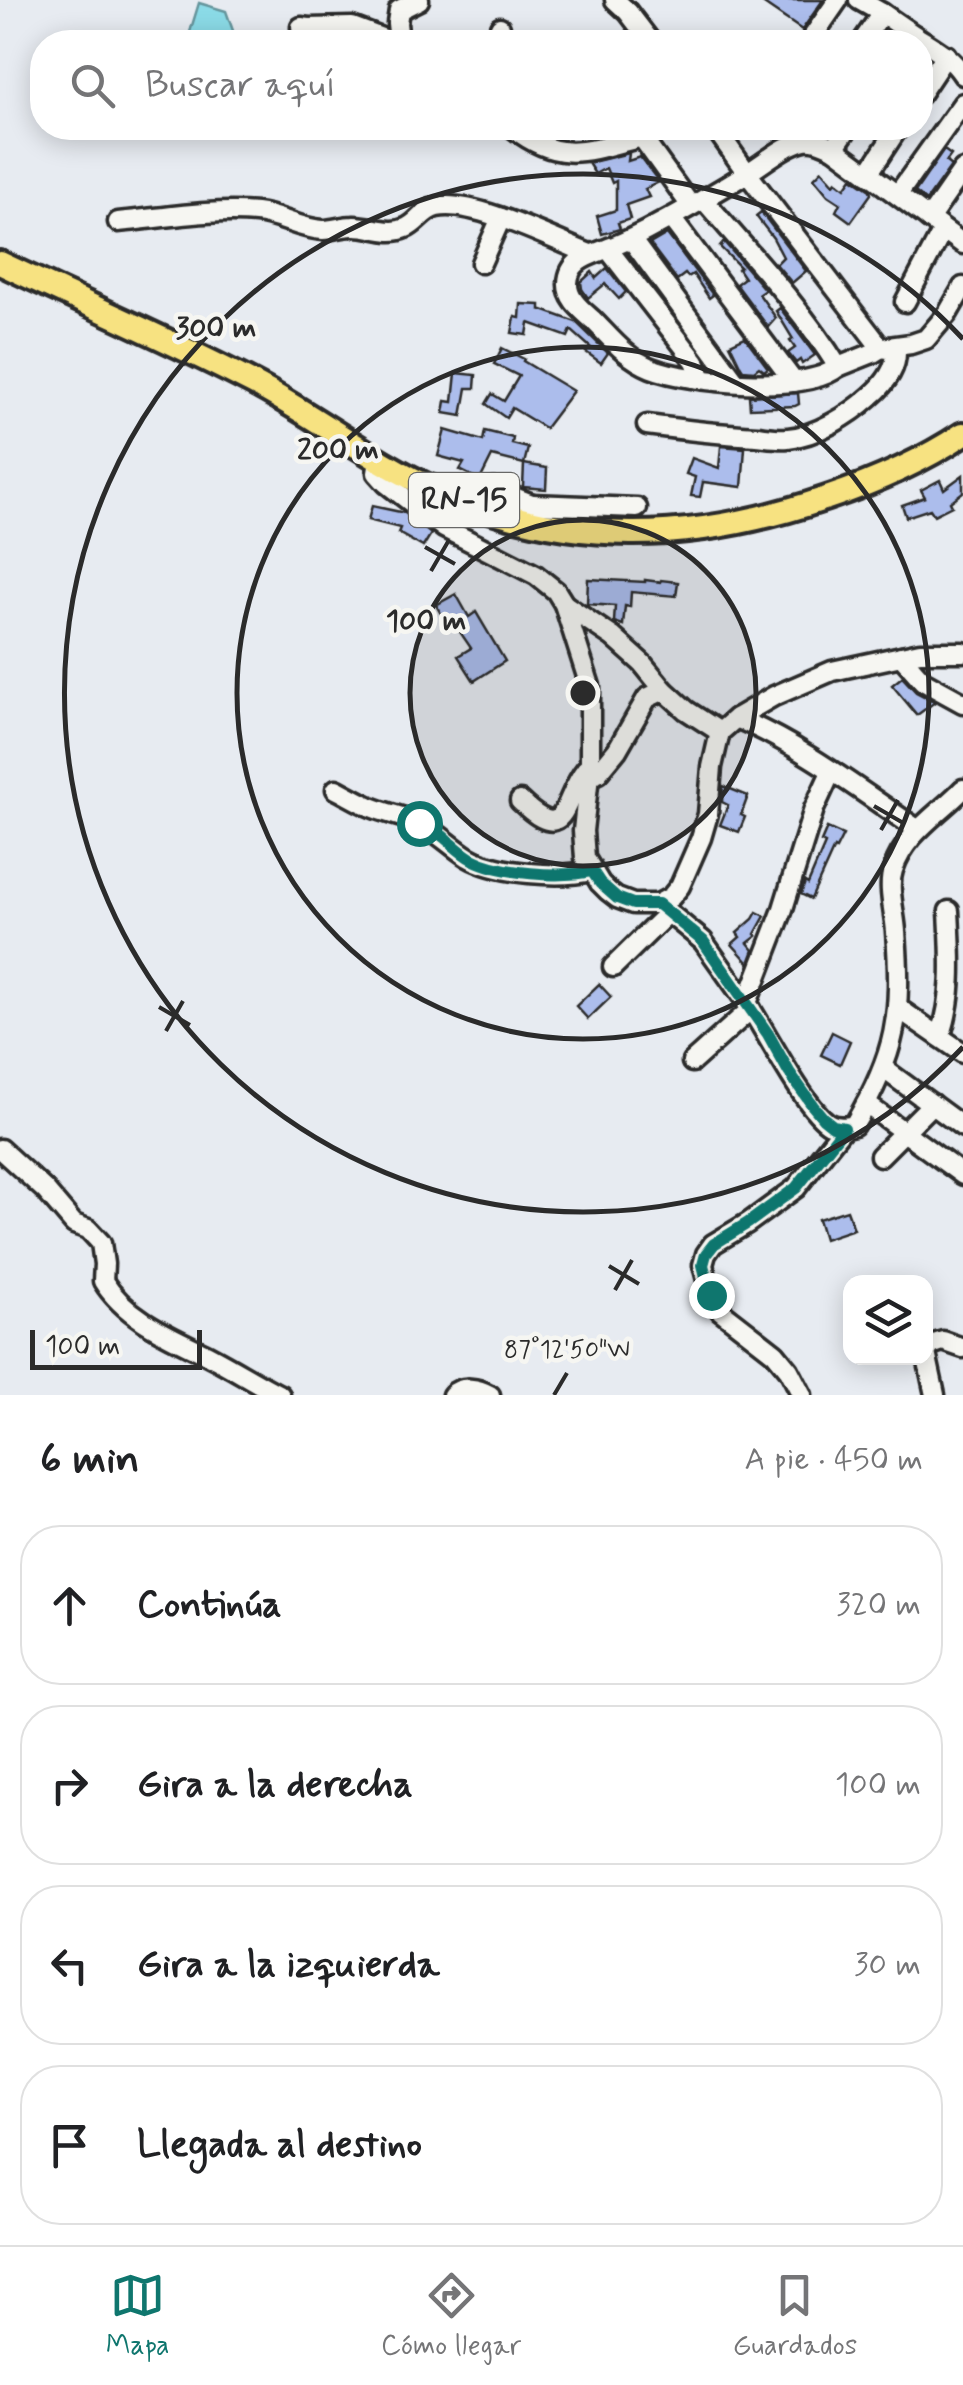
<!DOCTYPE html>
<html lang="es">
<meta charset="utf-8">
<style>
:root{--surface:#fff;--page:#f6f6f6;--text:#202124;--muted:#757577;--line:#e0e0e0;--accent:#0f766e}
body{margin:0;font-family:Mynerve,sans-serif;background:var(--page);color:var(--text)}
.controls{position:absolute;right:30px;bottom:30px;display:grid;overflow:hidden;border-radius:20px;box-shadow:0 5px 25px #0003}
.controls button{width:90px;height:90px;display:grid;place-items:center;padding:0;border:0;border-bottom:2px solid var(--line);background:var(--surface);color:var(--text);font:50px sans-serif}
.scale{position:absolute;left:30px;bottom:25px;width:172px;box-sizing:border-box;padding-left:10px;border:5px solid #2b2b2b;border-top:0;font-size:28px;line-height:35px;white-space:nowrap;color:#2b2b2b;-webkit-text-stroke:8px #f6f6f2;paint-order:stroke}
.stop{position:absolute;width:30px;height:30px;margin:-22px;border:8px solid #0f766e;border-radius:50%;background:#fff}
.stop.end{background:#0f766e;border-color:#fff;box-shadow:0 2px 10px #0008}
.list{margin:0;padding:0;list-style:none}
h2{display:flex;justify-content:space-between;align-items:center;height:130px;margin:0;padding:0 40px;font-size:42px}
h2 small{font-size:32px;font-weight:400;color:var(--muted)}
.list li{display:grid;grid-template-columns:65px 1fr auto;gap:30px;align-items:center;box-sizing:border-box;height:160px;margin:0 20px 20px;padding:0 20px;border:2px solid var(--line);border-radius:40px}
.list b{display:block;font-size:38px;white-space:nowrap}
.list em{font-size:32px;font-style:normal;color:var(--muted)}
.icon{flex:none;width:55px;height:55px;fill:none;stroke:currentColor;stroke-width:2;stroke-linecap:round;stroke-linejoin:round}
.map{position:relative;flex:none;width:963px;height:1395px;overflow:hidden}
.search{position:absolute;background:var(--surface);box-shadow:0 5px 25px #0003;left:30px;right:30px;top:30px;height:110px;display:flex;align-items:center;gap:25px;box-sizing:border-box;padding:0 35px;border-radius:40px;color:var(--muted);font-size:38px}
.sheet{height:850px;background:var(--surface)}
nav{display:flex;justify-content:space-around;align-items:center;box-sizing:border-box;height:140px;border-top:2px solid var(--line);background:var(--surface);font-size:28px;color:var(--muted)}
nav a{display:grid;justify-items:center;gap:5px}
nav .on{color:var(--accent)}
.map>svg:first-child{display:block}
.water{fill:#8bdbe7;stroke:#65959c;stroke-width:2.5}
.building{fill:#acbdec;stroke:#2b2b2b;stroke-width:2.5}
.lines{fill:none;stroke-linecap:round;stroke-linejoin:round}
.minor-casing{stroke:#2b2b2b;stroke-width:25}
.major-casing{stroke:#2b2b2b;stroke-width:30}
.minor{stroke:#f6f6f2;stroke-width:18}
.major{stroke:#f7e281;stroke-width:22}
.route{stroke:#0f766e;stroke-width:12}
.ticks{fill:none;stroke:#2b2b2b;stroke-width:4}
.ring{fill:none;stroke:#2b2b2b;stroke-width:5}
.labels{text-anchor:middle;dominant-baseline:central;stroke-width:9;stroke-linejoin:round;paint-order:stroke}
.shield{fill:#f6f6f2;stroke:#686867;stroke-width:2.5}
.shield-label{font-size:32px;font-weight:bold;fill:#2b2b2b}
.ticks-label{font-size:25px;text-anchor:middle;fill:#2b2b2b;stroke:#f6f6f2;stroke-width:9;stroke-linejoin:round;paint-order:stroke}
.centre{fill:#2b2b2b;stroke:#f6f6f2;stroke-width:5}
.ring-label{font-size:30px;text-anchor:middle;font-weight:bold;fill:#2b2b2b;stroke:#f6f6f2;stroke-width:9;stroke-linejoin:round;paint-order:stroke}
</style>
<div class="map">
<svg width="963" height="1395" viewBox="0 0 963 1395">
<rect width="100%" height="100%" fill="#e7ebf1"/>
<filter id="ink" filterUnits="userSpaceOnUse"><feTurbulence type="fractalNoise" baseFrequency=".01" numOctaves="2"/><feDisplacementMap in="SourceGraphic" scale="20" xChannelSelector="R" yChannelSelector="G"/><feConvolveMatrix kernelMatrix="1 2 1 2 8 2 1 2 1" color-interpolation-filters="sRGB"/></filter>
<g filter="url(#ink)">
<polygon class="water" points="199,3 226,11 237,42 187,42"/>
<g class="building">
<polygon points="758,0 823,0 802,30"/>
<polygon points="944,150 951,155 946,162 951,166 926,201 915,192"/>
<polygon points="629,153 628,161 640,157 659,182 645,189 649,197 626,205 630,219 618,223 620,229 602,234 597,216 616,210 616,181 612,183 606,168 595,174 588,163"/>
<polygon points="822,170 834,184 836,181 845,188 852,178 870,190 871,194 851,222 836,211 840,203 828,195 814,178"/>
<polygon points="761,212 806,271 792,283 776,264 783,257 773,238 756,216"/>
<polygon points="667,234 713,295 709,298 693,274 688,277 685,274 677,280 650,244"/>
<polygon points="724,242 765,290 759,294 776,318 768,327 736,284 744,278 738,269 740,267 720,247"/>
<polygon points="607,268 626,292 619,299 605,284 588,298 582,289 581,282 592,272 596,278"/>
<polygon points="521,304 540,305 540,309 576,322 608,353 601,363 586,352 590,347 571,330 568,337 529,323 527,335 512,333 515,317 520,318"/>
<polygon points="780,308 815,355 802,364 800,360 796,363 788,353 795,348 790,341 793,339 776,311"/>
<polygon points="745,337 768,368 764,371 759,367 754,371 743,370 741,367 730,344"/>
<polygon points="502,348 524,359 523,361 573,391 545,428 512,408 506,418 486,404 492,394 504,401 519,376 494,364"/>
<polygon points="456,373 476,375 475,388 467,388 462,416 444,413 446,401 453,402"/>
<polygon points="798,393 799,404 795,406 750,408 749,396"/>
<polygon points="445,430 483,441 485,431 513,438 512,444 528,448 524,464 492,456 480,480 460,470 464,463 438,456"/>
<polygon points="721,446 745,448 742,487 703,482 700,497 691,496 695,477 686,474 692,458 719,468"/>
<polygon points="524,464 547,468 546,489 523,487"/>
<polygon points="963,475 963,492 950,502 952,506 934,515 930,509 906,517 902,505 925,497 921,490 940,480 944,489"/>
<polygon points="372,506 405,513 431,534 423,547 398,533 400,528 368,520"/>
<polygon points="588,579 645,582 645,580 660,582 661,580 678,582 676,596 631,592 630,607 625,606 623,625 614,622 615,606 587,604"/>
<polygon points="456,594 469,617 476,612 505,661 474,681 458,656 471,648 454,623 448,626 436,605"/>
<polygon points="902,677 916,692 935,702 917,715 892,685"/>
<polygon points="723,786 748,796 741,815 745,817 739,832 720,825 728,805 722,802"/>
<polygon points="827,828 843,835 836,849 834,848 811,899 801,894 805,882 808,884 825,844 821,842"/>
<polygon points="757,912 765,916 755,934 757,936 748,943 754,950 749,963 732,944 740,937 737,933 753,919"/>
<polygon points="599,984 611,997 588,1019 576,1006"/>
<polygon points="832,1032 850,1041 840,1064 821,1055"/>
<polygon points="847,1210 854,1229 824,1239 818,1219"/>
</g>
<g class="lines">
<g class="minor-casing">
<g id="minor">
<polyline points="615,0 628,12 651,42"/>
<polyline points="859,0 882,13"/>
<polyline points="301,27 309,28 352,27 392,42"/>
<polyline points="399,42 397,23 399,10 419,0"/>
<polyline points="495,42 500,27"/>
<polyline points="809,42 838,0"/>
<polyline points="862,42 882,13 914,35"/>
<path d="M 908,42 L 914,35 C 932,47 951,56 963,75"/>
<polyline points="920,94 946,55"/>
<path d="M 513,128 C 560,165 588,151 642,137"/>
<polyline points="635,128 691,206"/>
<polyline points="834,148 848,128"/>
<polyline points="868,174 898,128"/>
<polyline points="898,194 963,103"/>
<path d="M 704,200 C 750,254 800,306 838,367 L 873,353 L 881,348 L 911,344 L 926,339 L 948,313 L 963,287"/>
<polyline points="671,218 794,382"/>
<polyline points="929,219 963,170"/>
<path d="M 118,222 C 163,218 210,209 256,213 C 279,215 299,229 323,230 C 333,230 343,226 353,226 C 371,225 388,236 406,228 C 418,223 423,210 437,207 C 473,199 554,240 590,254"/>
<polyline points="631,239 736,382"/>
<polyline points="608,249 695,361 702,379"/>
<polyline points="481,263 501,218"/>
<polyline points="905,302 943,230"/>
<path d="M 838,367 C 806,394 689,383 651,368 C 626,358 611,338 593,320 C 582,310 567,299 568,283 C 569,258 593,255 611,247 C 623,243 634,237 646,231 C 682,212 717,192 752,170 C 768,160 786,144 805,140 C 815,138 825,144 834,148 L 963,244"/>
<path d="M 647,425 C 684,430 720,434 757,436 C 767,437 778,439 788,438 C 816,436 850,415 871,396 C 885,384 897,369 896,350 L 881,348 L 747,173 L 715,128"/>
<polyline points="379,461 377,473 386,483 444,528 536,575 556,591 564,604 590,686 590,766 583,831 585,858 600,883 608,891 617,898 633,904 658,904 671,897 680,886 701,838 708,814 712,767 720,732 736,718 774,696 832,671 920,652 963,652"/>
<polyline points="494,489 532,504"/>
<polyline points="527,520 532,504 637,508"/>
<polyline points="564,604 613,637 642,663 664,690 686,710 720,732"/>
<polyline points="901,656 923,681 963,703"/>
<path d="M 736,718 C 801,745 859,790 917,829"/>
<path d="M 831,772 L 814,809 L 782,912 L 747,1003 C 765,1029 806,1111 830,1124 C 838,1128 845,1127 854,1125 C 897,1053 902,1014 896,932 C 895,913 887,888 893,870 C 905,833 938,815 963,789"/>
<polyline points="589,777 598,773 617,750 647,698 664,690"/>
<path d="M 336,789 C 348,795 359,802 371,807 C 388,814 407,817 423,825 C 440,834 452,847 468,857 C 497,874 560,878 592,871"/>
<path d="M 520,801 C 569,848 561,800 586,769"/>
<polyline points="658,904 703,941 747,1003"/>
<polyline points="613,967 668,913"/>
<polyline points="898,1008 963,1053"/>
<path d="M 940,1037 C 955,995 951,954 949,911"/>
<polyline points="692,1062 751,1009"/>
<polyline points="884,1069 963,1127"/>
<polyline points="866,1104 963,1175"/>
<path d="M 0,1149 L 45,1190 L 74,1224 L 88,1229 L 101,1243 L 104,1264 L 103,1281 C 125,1317 167,1335 204,1353 C 230,1366 254,1382 280,1395"/>
<polyline points="880,1156 932,1104"/>
<path d="M 452,1395 C 462,1385 478,1388 490,1395"/>
<polyline points="802,1395 789,1370 775,1353 721,1311 711,1295 703,1265 706,1254 713,1244 748,1223 796,1188 844,1127"/>
<polyline points="935,1395 926,1353 931,1345 943,1341 963,1348"/>
</g>
</g>
<g class="major-casing">
<path id="major" d="M 0,263 C 84,303 170,340 253,383 C 316,416 371,461 436,490 C 568,548 692,544 827,498 C 875,482 921,462 963,434"/>
</g>
<use href="#minor" class="minor"/>
<use href="#major" class="major"/>
</g>
</g>
<g class="lines" filter="url(#ink)">
<path class="route" d="M 419,823 C 426,826 434,830 440,834 C 451,842 460,853 472,859 C 501,874 560,878 592,871 L 600,883 L 617,898 L 633,904 L 658,904 L 703,941 L 768,1034 L 789,1072 L 813,1106 L 823,1118 L 833,1126 L 844,1128 L 796,1188 L 748,1223 L 714,1244 L 706,1254 L 703,1265 L 711,1295"/>
</g>
<path class="ticks" d="M 425,547 L 455,564M 431,571 L 449,540M 874,806 L 905,824M 881,830 L 898,800M 159,1007 L 190,1025M 166,1031 L 183,1001M 609,1266 L 639,1284M 615,1290 L 632,1260M 554,1395 L 567,1373"/>
<circle cx="583" cy="693" r="173" fill="#2b2b2b" fill-opacity=".12"/>
<g class="ring">
<circle cx="583" cy="693" r="173"/>
<circle cx="583" cy="693" r="346"/>
<path d="M963 1047A519 519 0 1 1 963 339"/>
</g>
<g class="labels">
<rect class="shield" x="409" y="473" width="110" height="54" rx="8"/>
<g class="shield-label">
<text x="464" y="500">RN-15</text>
</g>
</g>
<g class="ticks-label">
<text x="567" y="1357">87°12'50"W</text>
</g>
<circle cx="583" cy="693" r="15" class="centre"/>
<g class="ring-label">
<text x="216" y="337">300 m</text>
<text x="338" y="459">200 m</text>
<text x="426" y="630">100 m</text>
</g>
</svg>
<div class="controls">
<button><svg class="icon" aria-label="layers" viewBox="0 0 24 24"><path d="M12 4l9 5-9 5-9-5zM3 14l9 5 9-5"/></svg></button>
</div>
<div class="scale">100 m</div>
<div class="stop" style="left:419px;top:823px"></div>
<div class="stop end" style="left:711px;top:1295px"></div>
<div class="search"><svg class="icon" aria-label="search" viewBox="0 0 24 24"><circle cx="10" cy="10" r="6"/><path d="M15 15l6 6"/></svg>Buscar aquí</div>
</div>
<section class="sheet">
<h2>6 min<small>A pie · 450 m</small></h2>
<ul class="list">
<li><svg class="icon" aria-label="ahead" viewBox="0 0 24 24"><path d="M12 20V5M6 11l6-6 6 6"/></svg><div><b>Continúa</b></div><em>320 m</em></li>
<li><svg class="icon" aria-label="right" viewBox="0 0 24 24"><path d="M7 20v-9h11M14 6l5 5-5 5"/></svg><div><b>Gira a la derecha</b></div><em>100 m</em></li>
<li><svg class="icon" aria-label="left" viewBox="0 0 24 24"><path d="M17 20v-9H6M10 6l-5 5 5 5"/></svg><div><b>Gira a la izquierda</b></div><em>30 m</em></li>
<li><svg class="icon" aria-label="arrive" viewBox="0 0 24 24"><path d="M6 21V4h12l-3 4 3 4H6"/></svg><div><b>Llegada al destino</b></div></li>
</ul>
</section>
<nav>
<a class="on"><svg class="icon" aria-label="map" viewBox="0 0 24 24"><path d="M3 6l6-2 6 2 6-2v14l-6 2-6-2-6 2zM9 4v14M15 6v14"/></svg>Mapa</a>
<a><svg class="icon" aria-label="directions" viewBox="0 0 24 24"><path d="M12 3l9 9-9 9-9-9zM9 14v-3h6M13 9l2 2-2 2"/></svg>Cómo llegar</a>
<a><svg class="icon" aria-label="saved" viewBox="0 0 24 24"><path d="M7 4h10v16l-5-4-5 4z"/></svg>Guardados</a>
</nav>
